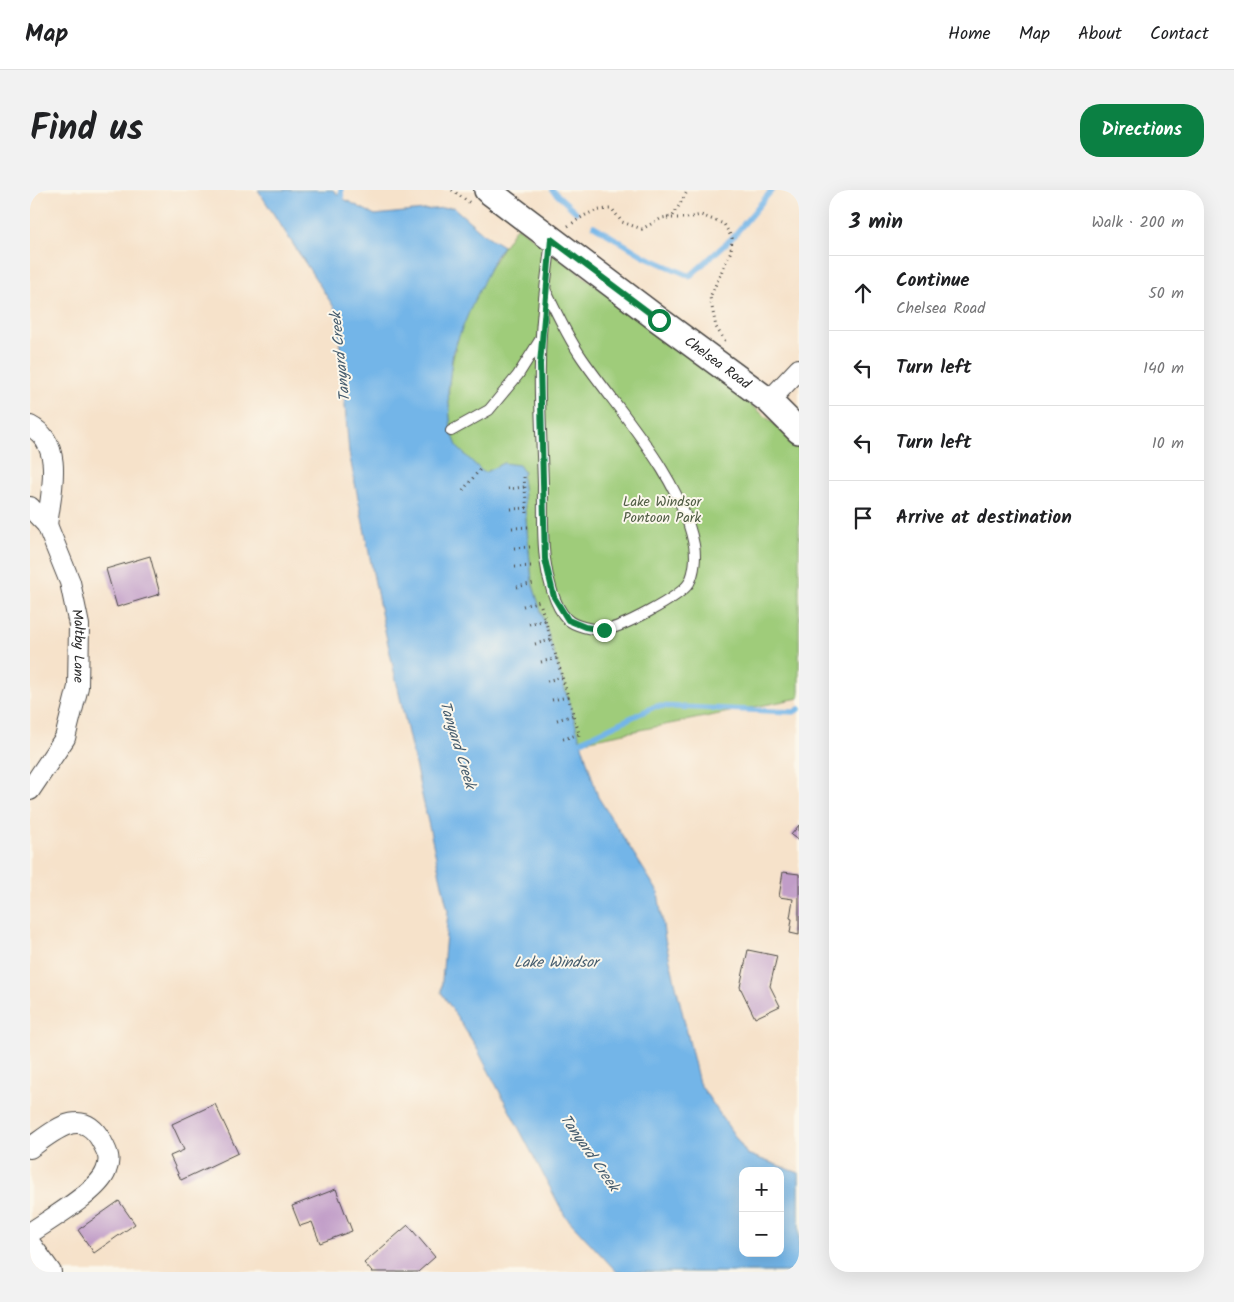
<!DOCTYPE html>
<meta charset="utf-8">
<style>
:root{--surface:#fff;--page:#f2f2f2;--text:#202124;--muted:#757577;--line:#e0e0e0;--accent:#0b8043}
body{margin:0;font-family:Kalam,sans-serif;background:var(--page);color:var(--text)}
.controls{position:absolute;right:15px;bottom:15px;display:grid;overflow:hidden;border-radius:10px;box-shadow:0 5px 20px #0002}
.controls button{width:45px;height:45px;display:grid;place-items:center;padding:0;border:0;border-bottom:1px solid var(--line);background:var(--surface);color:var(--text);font:25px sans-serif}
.stop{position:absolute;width:15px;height:15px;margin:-11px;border:4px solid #0b8043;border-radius:50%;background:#fff}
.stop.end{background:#0b8043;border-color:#fff;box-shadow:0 1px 5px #0008}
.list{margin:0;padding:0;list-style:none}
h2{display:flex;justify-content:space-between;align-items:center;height:65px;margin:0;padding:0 20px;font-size:21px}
h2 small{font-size:16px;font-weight:400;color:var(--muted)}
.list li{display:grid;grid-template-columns:32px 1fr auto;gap:15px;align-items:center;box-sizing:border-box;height:75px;padding:0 20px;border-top:1px solid var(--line)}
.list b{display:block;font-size:19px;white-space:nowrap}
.list p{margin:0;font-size:16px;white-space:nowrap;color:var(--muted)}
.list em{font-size:16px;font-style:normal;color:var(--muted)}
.icon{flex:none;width:28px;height:28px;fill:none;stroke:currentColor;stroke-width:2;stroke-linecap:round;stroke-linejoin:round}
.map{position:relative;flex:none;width:769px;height:1082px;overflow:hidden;border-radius:20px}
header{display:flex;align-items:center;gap:30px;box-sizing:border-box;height:70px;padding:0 25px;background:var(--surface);border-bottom:1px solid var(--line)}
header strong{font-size:24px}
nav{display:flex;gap:28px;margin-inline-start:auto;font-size:18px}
.intro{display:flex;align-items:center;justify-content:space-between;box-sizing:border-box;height:120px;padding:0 30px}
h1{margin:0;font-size:35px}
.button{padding:12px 22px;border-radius:20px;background:var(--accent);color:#fff;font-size:18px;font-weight:700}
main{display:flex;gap:30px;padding:0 30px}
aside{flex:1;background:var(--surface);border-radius:20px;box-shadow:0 5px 20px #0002}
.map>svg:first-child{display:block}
.green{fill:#9fcc7a;stroke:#657c52}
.water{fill:#73b5e8;stroke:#4f708a;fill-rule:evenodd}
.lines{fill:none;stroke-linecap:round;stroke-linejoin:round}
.stream{stroke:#73b5e8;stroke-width:5.5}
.building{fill:#c19dc8}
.service-casing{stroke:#494643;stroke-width:12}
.minor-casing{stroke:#494643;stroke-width:22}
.tertiary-casing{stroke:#494643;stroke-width:28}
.path{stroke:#494643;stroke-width:3;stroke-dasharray:1 4;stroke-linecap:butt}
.service{stroke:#fff;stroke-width:10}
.minor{stroke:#fff;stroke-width:20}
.tertiary{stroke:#fff;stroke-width:25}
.route{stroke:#0b8043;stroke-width:6}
.labels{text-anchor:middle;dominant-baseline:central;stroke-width:4;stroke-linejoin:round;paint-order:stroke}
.street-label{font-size:14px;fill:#2b2b2b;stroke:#fbf7ec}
.park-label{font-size:14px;fill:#4e5b43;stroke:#fbf7ec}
.water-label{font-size:15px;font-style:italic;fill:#445b6d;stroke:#fbf7ec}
</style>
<header>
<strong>Map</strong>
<nav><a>Home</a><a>Map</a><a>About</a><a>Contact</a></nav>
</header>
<div class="intro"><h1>Find us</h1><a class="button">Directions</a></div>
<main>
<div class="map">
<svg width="769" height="1082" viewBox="0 0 769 1082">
<rect width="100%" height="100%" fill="#fbf7ec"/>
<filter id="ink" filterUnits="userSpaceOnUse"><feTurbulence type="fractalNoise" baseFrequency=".02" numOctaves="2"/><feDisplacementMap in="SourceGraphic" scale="10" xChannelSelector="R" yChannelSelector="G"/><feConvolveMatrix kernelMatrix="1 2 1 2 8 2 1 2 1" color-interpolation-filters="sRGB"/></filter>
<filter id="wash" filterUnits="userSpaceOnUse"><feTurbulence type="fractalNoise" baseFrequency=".0096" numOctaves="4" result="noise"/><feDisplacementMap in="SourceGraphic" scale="20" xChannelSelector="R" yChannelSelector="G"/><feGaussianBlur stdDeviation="1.12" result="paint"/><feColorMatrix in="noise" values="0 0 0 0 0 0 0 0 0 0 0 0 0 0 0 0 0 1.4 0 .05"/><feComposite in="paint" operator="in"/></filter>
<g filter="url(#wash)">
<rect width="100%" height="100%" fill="#f6e2ca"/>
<path class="green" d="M 487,36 L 697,195 L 759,246 L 769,258 L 769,508 L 550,552 L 502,392 L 492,287 L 494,282 L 454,283 C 446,275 433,266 427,256 C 421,244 420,232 419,219 C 414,154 451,88 487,36 Z"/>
<path class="water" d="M 228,0 L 303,0 L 312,8 L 345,25 L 423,17 L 454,44 L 473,56 L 465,67 L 439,122 L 423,161 L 418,201 L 421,241 L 428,258 L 454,283 L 473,273 L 489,275 L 494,282 L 492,287 L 502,392 L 568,607 L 628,702 L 635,749 L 669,893 L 717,964 L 769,983 L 769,1082 L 587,1082 L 535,1026 L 445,855 L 411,802 L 418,721 L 351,423 L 319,263 L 307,122 ZM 713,981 L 750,981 L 750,1063 L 713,1063 Z"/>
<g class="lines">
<g class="stream">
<polyline points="311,0 312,16"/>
<polyline points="522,0 546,22"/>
<polyline points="564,36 614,66 660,86 702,48 742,0"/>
<polyline points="545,554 626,516 764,522 769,519"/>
</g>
</g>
<g id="blocks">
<g class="building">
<polygon points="120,366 130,404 87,417 76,379"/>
<polygon points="769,635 769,651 761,645"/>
<polygon points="753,682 769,684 769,745 760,743 762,729 760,728 763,709 749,707"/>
<polygon points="718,760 747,766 740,796 750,816 725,828 710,797"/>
<polygon points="185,914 208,963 151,990 140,966 154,960 142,934"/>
<polygon points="306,999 322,1041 290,1053 282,1032 270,1036 262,1016"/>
<polygon points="89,1011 105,1034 64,1063 48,1040"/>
<polygon points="378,1035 405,1067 388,1082 342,1082 334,1073"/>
</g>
</g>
</g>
<g filter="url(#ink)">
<use href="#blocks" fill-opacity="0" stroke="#494643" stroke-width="1"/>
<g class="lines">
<g class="service-casing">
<g id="service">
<path d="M 515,99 C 526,122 537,146 552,168 C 590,223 651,287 664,355 C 666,366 665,382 659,393 C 650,407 590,439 573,440 C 563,440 544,436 537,429 C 524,416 517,386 515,369 C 512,345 513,319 513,295 C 512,255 509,215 510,175 C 510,133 516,91 521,50"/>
<polyline points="421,241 459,220 488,185 510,150"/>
</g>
</g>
<g class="minor-casing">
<g id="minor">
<polyline points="739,211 769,179"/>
<path d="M 0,236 C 35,254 21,303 17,335"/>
<path id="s1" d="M 0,317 L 17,335 L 40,392 L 49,435 L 48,497 L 35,548 L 0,600"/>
<path d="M 0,958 C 23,942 52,914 72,952 C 78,963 81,969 76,981 C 69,1001 19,1030 0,1043"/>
<polyline points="0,1053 21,1082"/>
</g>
</g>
<g class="tertiary-casing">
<g id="tertiary">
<path id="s2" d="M 457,0 L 629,130 L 739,211 L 769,241"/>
</g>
</g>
<g class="path">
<polyline points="422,0 440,13"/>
<polyline points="637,28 657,28 671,25 694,34 702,48 701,61 680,107 686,137 695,151"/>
<path d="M 538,36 C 554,26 561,19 582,19 L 592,32 L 612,39 L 632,28 L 643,26 L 658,0"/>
<polyline points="494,287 497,323"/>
<polyline points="478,299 494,297"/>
<polyline points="433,300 452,277"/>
<polyline points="481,319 497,318"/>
<polyline points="482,338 499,337"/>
<polyline points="484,358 500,357"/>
<polyline points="485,377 502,376"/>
<polyline points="487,397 504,393"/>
<polyline points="493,416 510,411"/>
<polyline points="511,416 551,550"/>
<polyline points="499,434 515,430"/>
<polyline points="505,454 521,450"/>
<polyline points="511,472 527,468"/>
<polyline points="517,491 532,487"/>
<polyline points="522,510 538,507"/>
<polyline points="527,530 544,525"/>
<polyline points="533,549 550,544"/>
</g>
<use href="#service" class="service"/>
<use href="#minor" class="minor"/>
<use href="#tertiary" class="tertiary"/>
</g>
</g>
<g class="lines" filter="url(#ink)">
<polyline class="route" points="574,440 555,437 538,430 524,407 515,369 510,174 521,49 629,130"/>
</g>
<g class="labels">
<g class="street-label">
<text stroke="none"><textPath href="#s2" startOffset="288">Chelsea Road</textPath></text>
<text stroke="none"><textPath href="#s1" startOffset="151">Maltby Lane</textPath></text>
</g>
<g class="park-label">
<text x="632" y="312">Lake Windsor<tspan x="632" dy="16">Pontoon Park</tspan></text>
</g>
<g class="water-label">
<text transform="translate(311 167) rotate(-96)">Tanyard Creek</text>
<text transform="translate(427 555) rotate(73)">Tanyard Creek</text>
<text x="526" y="773">Lake Windsor</text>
<text transform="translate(559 963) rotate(55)">Tanyard Creek</text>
</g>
</g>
</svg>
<div class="controls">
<button>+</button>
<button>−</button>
</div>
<div class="stop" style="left:629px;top:130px"></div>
<div class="stop end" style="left:574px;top:440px"></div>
</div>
<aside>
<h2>3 min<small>Walk · 200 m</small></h2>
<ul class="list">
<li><svg class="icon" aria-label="ahead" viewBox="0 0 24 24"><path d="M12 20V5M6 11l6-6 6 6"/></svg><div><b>Continue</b><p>Chelsea Road</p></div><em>50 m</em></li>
<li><svg class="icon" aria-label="left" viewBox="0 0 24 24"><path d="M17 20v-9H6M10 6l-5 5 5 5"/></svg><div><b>Turn left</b></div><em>140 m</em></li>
<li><svg class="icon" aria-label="left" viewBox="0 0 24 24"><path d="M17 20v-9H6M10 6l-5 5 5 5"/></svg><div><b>Turn left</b></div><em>10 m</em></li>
<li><svg class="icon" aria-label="arrive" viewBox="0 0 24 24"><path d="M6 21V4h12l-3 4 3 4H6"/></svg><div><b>Arrive at destination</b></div></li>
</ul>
</aside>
</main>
